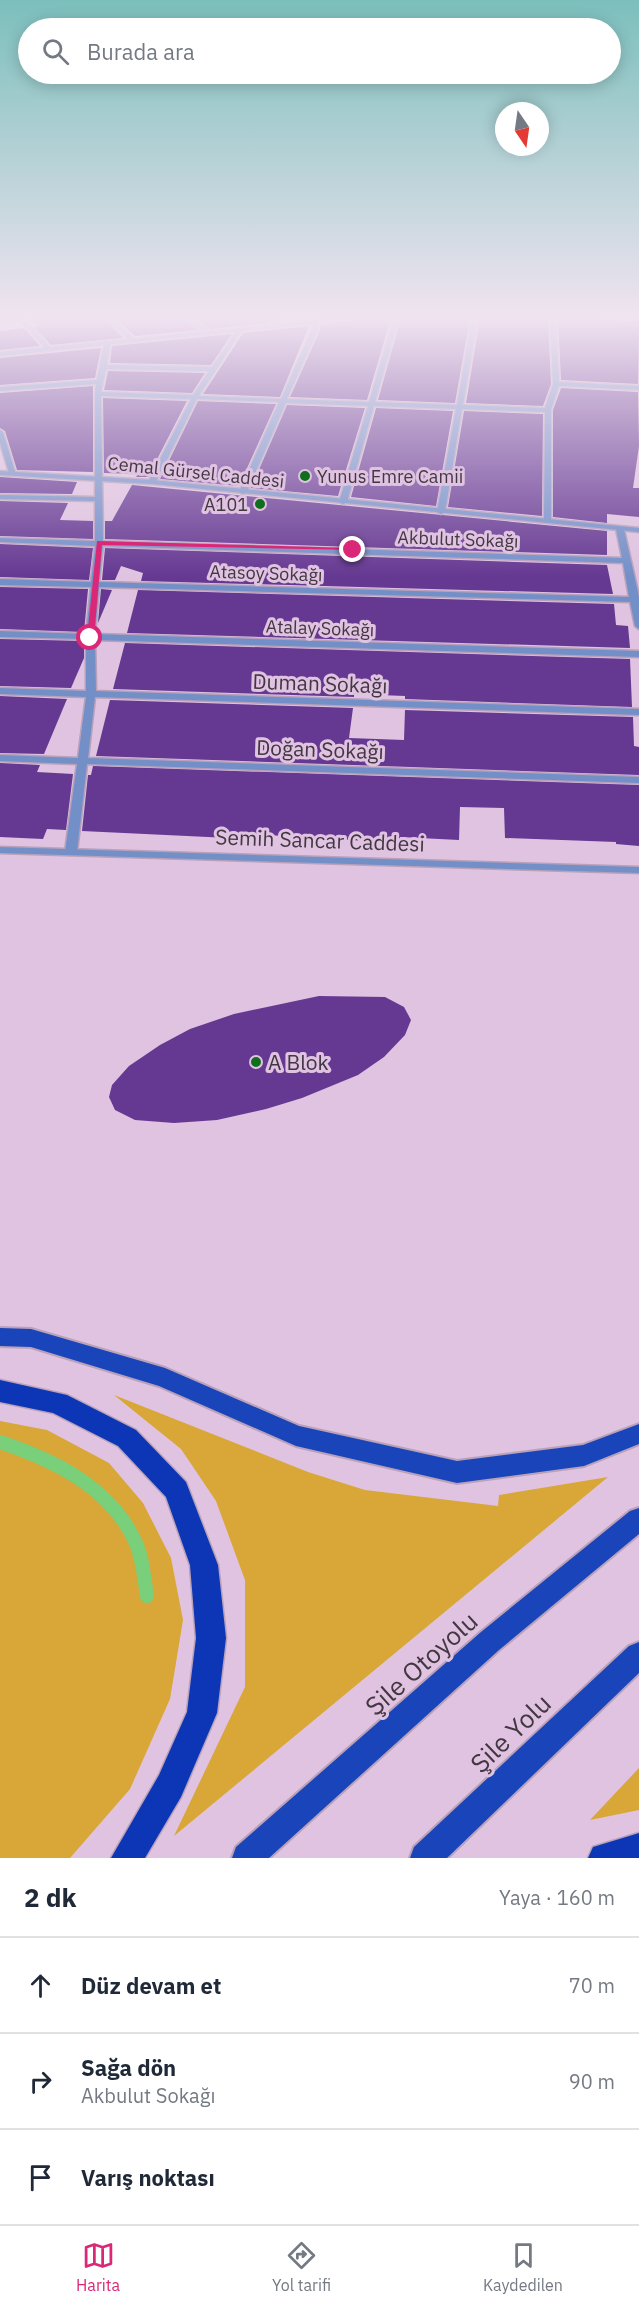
<!DOCTYPE html>
<html lang="tr">
<meta charset="utf-8">
<style>
:root{--surface:#fff;--page:#f2f2f3;--text:#1f2937;--muted:#747a83;--line:#e0e1e3;--accent:#db2777}
body{margin:0;font-family:"IBM Plex Sans",sans-serif;background:var(--page);color:var(--text)}
.compass{position:absolute;left:495px;top:102px;width:54px;height:54px;border-radius:50%;background:var(--surface);box-shadow:0 3px 15px #0003;rotate:167deg}
.stop{position:absolute;width:18px;height:18px;margin:-14px;border:4px solid #db2777;border-radius:50%;background:#fff}
.stop.end{background:#db2777;border-color:#fff;box-shadow:0 2px 6px #0008}
.list{margin:0;padding:0;list-style:none}
h2{display:flex;justify-content:space-between;align-items:center;height:78px;margin:0;padding:0 24px;font-size:26px}
h2 small{font-size:20px;font-weight:400;color:var(--muted)}
.list li{display:grid;grid-template-columns:39px 1fr auto;gap:18px;align-items:center;box-sizing:border-box;height:96px;padding:0 24px;border-top:2px solid var(--line)}
.list b{display:block;font-size:22px;white-space:nowrap}
.list p{margin:0;font-size:20px;white-space:nowrap;color:var(--muted)}
.list em{font-size:20px;font-style:normal;color:var(--muted)}
.icon{flex:none;width:33px;height:33px;fill:none;stroke:currentColor;stroke-width:2;stroke-linecap:round;stroke-linejoin:round}
.map{position:relative;flex:none;width:639px;height:1858px;overflow:hidden}
.search{position:absolute;background:var(--surface);box-shadow:0 3px 15px #0003;left:18px;right:18px;top:18px;height:66px;display:flex;align-items:center;gap:15px;box-sizing:border-box;padding:0 21px;border-radius:33px;color:var(--muted);font-size:22px}
.sheet{height:366px;background:var(--surface)}
nav{display:flex;justify-content:space-around;align-items:center;box-sizing:border-box;height:84px;border-top:2px solid var(--line);background:var(--surface);font-size:16px;color:var(--muted)}
nav a{display:grid;justify-items:center;gap:3px}
nav .on{color:var(--accent)}
.map>svg:first-child{display:block}
.green{fill:#d8a737}
.lines{fill:none;stroke-linecap:round;stroke-linejoin:round}
.stream{stroke:#79cf7a;stroke-width:14}
.building{fill:#653892}
.pedestrian-casing{stroke:#b9a1ba;stroke-width:3}
.minor-casing{stroke:#b9a1ba;stroke-width:3}
.tertiary-casing{stroke:#b9a1ba;stroke-width:3}
.trunk-casing{stroke:#b9a1ba;stroke-width:4}
.motorway-casing{stroke:#b9a1ba;stroke-width:3}
.pedestrian{fill:#738fc8;fill-rule:evenodd}
.minor{fill:#738fc8;fill-rule:evenodd}
.tertiary{fill:#738fc8;fill-rule:evenodd}
.trunk{fill:#1a44b9;fill-rule:evenodd}
.motorway{fill:#0d36b6;fill-rule:evenodd}
.route{fill:#db2777}
.poi-dot{fill:#106f1c;stroke:#dfc3e0;stroke-width:2}
.labels{text-anchor:middle;dominant-baseline:central;stroke-width:6;stroke-linejoin:round;paint-order:stroke}
.far-street-label{font-size:18px;fill:#423743;stroke:#dfc3e0}
.far-poi-label{font-size:18px;fill:#423743;stroke:#dfc3e0;text-anchor:start}
.street-label{font-size:21px;fill:#423743;stroke:#dfc3e0}
.poi-label{font-size:21px;fill:#423743;stroke:#dfc3e0;text-anchor:start}
.near-street-label{font-size:26px;fill:#423743;stroke:#dfc3e0}
</style>
<div class="map">
<svg width="639" height="1858" viewBox="0 0 639 1858">
<rect width="100%" height="100%" fill="#dfc3e0"/>
<g class="green">
<polygon points="114,1395 308,1472 365,1490 498,1506 499,1495 608,1477 174,1836 245,1687 245,1580 216,1501 181,1449"/>
<polygon points="0,1421 47,1430 109,1463 143,1503 171,1558 183,1620 170,1699 130,1789 70,1858 0,1858"/>
<polygon points="639,1768 639,1810 590,1820"/>
</g>
<g class="lines">
<path class="stream" d="M 0,1442 C 54,1460 110,1487 135,1541 C 143,1558 144,1578 147,1596"/>
</g>
<g class="building">
<polygon points="30,318 104,318 123,338 51,345 34,327 39,326"/>
<polygon points="115,318 184,318 198,330 135,336"/>
<polygon points="195,318 264,318 269,323 210,329"/>
<polygon points="363,318 388,318 390,321 367,400 290,397 320,330 320,325"/>
<polygon points="401,318 470,318 455,403 378,400"/>
<polygon points="480,318 548,318 551,384 543,406 466,403"/>
<polygon points="558,318 639,321 638,384 561,380"/>
<polygon points="309,326 280,397 203,394 243,333"/>
<polygon points="24,328 40,346 0,350 0,331"/>
<polygon points="232,334 211,365 110,363 112,346"/>
<polygon points="101,348 95,378 0,385 0,358"/>
<polygon points="108,371 205,373 192,393 104,390"/>
<polygon points="93,386 93,472 17,470 5,431 0,428 0,393"/>
<polygon points="561,388 638,392 639,446 633,488 639,488 639,517 607,514 607,523 553,517 553,410"/>
<polygon points="103,398 187,401 148,477 136,477 138,474 104,473"/>
<polygon points="198,401 276,404 239,486 160,479"/>
<polygon points="287,405 365,408 338,496 251,488"/>
<polygon points="376,408 453,411 436,506 351,497"/>
<polygon points="464,411 543,414 542,516 448,507"/>
<polygon points="0,477 77,482 72,494 0,493"/>
<polygon points="132,485 607,531 607,555 105,539 105,521 112,521"/>
<polygon points="0,501 68,503 60,520 93,521 93,539 0,536"/>
<polygon points="0,544 93,548 89,580 0,577"/>
<polygon points="105,548 607,565 613,594 141,581 143,573 121,566 115,580 102,580"/>
<polygon points="0,587 88,589 84,632 0,629"/>
<polygon points="101,589 112,590 98,623"/>
<polygon points="138,590 614,604 616,625 628,626 630,648 127,633"/>
<polygon points="0,639 84,641 84,658 71,688 0,686"/>
<polygon points="125,643 630,659 632,707 405,699 405,696 354,694 354,697 113,689"/>
<polygon points="0,696 67,699 44,754 0,753"/>
<polygon points="110,700 353,708 349,738 404,740 405,710 633,717 634,746 639,747 639,775 96,756"/>
<polygon points="0,763 40,765 37,772 73,774 66,830 47,829 43,839 0,837"/>
<polygon points="93,766 639,785 639,846 616,844 616,842 505,838 504,808 460,807 459,840 400,837 400,843 250,834 250,839 82,831 88,775 91,775"/>
<polygon points="319,996 385,997 404,1007 411,1020 405,1035 384,1057 358,1075 302,1098 266,1109 217,1120 174,1123 135,1120 115,1110 109,1097 112,1085 129,1066 160,1045 190,1029 234,1014"/>
</g>
<g class="lines">
<g class="pedestrian-casing">
<polygon id="pedestrian" points="344,318 361,318 0,356 0,352"/>
</g>
<g class="minor-casing">
<g id="minor">
<polygon points="0,318 23,318 52,349 47,350 19,320 0,322"/>
<polygon points="106,318 112,318 134,339 134,341 130,341"/>
<polygon points="186,318 192,318 211,333 206,334"/>
<polygon points="266,318 272,318 284,326 279,327"/>
<path d="M 390,318 L 399,319 L 375,402 L 457,405 L 472,318 L 478,318 L 463,405 L 545,408 L 553,384 L 550,318 L 556,318 L 559,382 L 639,386 L 639,390 L 559,386 L 551,410 L 551,522 L 544,520 L 545,412 L 462,409 L 445,512 L 441,514 L 437,512 L 456,409 L 374,406 L 347,502 L 343,504 L 339,502 L 368,406 L 286,403 L 247,492 L 243,494 L 239,492 L 279,402 L 197,399 L 156,482 L 152,484 L 148,482 L 191,399 L 101,396 L 103,541 L 622,558 L 616,529 L 620,527 L 624,529 L 639,597 L 639,629 L 635,626 L 630,602 L 99,587 L 95,634 L 639,651 L 639,657 L 95,640 L 96,691 L 639,709 L 639,715 L 95,697 L 88,758 L 639,777 L 639,783 L 87,764 L 77,852 L 71,855 L 67,854 L 65,852 L 77,764 L 0,761 L 0,755 L 78,758 L 86,697 L 0,694 L 0,688 L 86,691 L 86,639 L 0,637 L 0,631 L 86,634 L 91,587 L 0,585 L 0,579 L 91,582 L 95,546 L 0,542 L 0,538 L 95,541 L 95,501 L 0,499 L 0,495 L 95,497 L 95,394 L 96,384 L 0,391 L 0,387 L 97,380 L 104,343 L 107,341 L 110,343 L 107,365 L 212,367 L 239,328 L 242,330 L 199,396 L 281,399 L 312,329 L 311,323 L 314,321 L 317,323 L 318,329 L 287,399 L 369,402 L 393,320 ZM 106,369 L 209,371 L 193,395 L 101,392 ZM 103,546 L 623,563 L 629,597 L 99,582 Z"/>
<polygon points="0,430 3,432 16,475 9,473 0,443"/>
</g>
</g>
<g class="tertiary-casing">
<g id="tertiary">
<polygon points="0,471 152,480 639,528 639,532 152,484 0,475"/>
<polygon points="0,847 639,867 639,873 0,853"/>
</g>
</g>
<g class="trunk-casing">
<g id="trunk">
<polygon points="0,1328 31,1329 165,1368 299,1426 457,1461 583,1445 639,1424 639,1444 584,1466 457,1483 296,1446 159,1386 31,1347 0,1346"/>
<polygon points="639,1508 639,1534 499,1650 269,1858 232,1858 236,1847 481,1632 630,1511"/>
<polygon points="639,1642 639,1673 447,1858 410,1858 414,1847 629,1646"/>
</g>
</g>
<g class="motorway-casing">
<g id="motorway">
<polygon points="0,1380 67,1395 136,1430 186,1482 218,1565 226,1638 217,1713 181,1797 145,1858 111,1858 159,1775 187,1712 196,1638 190,1565 166,1497 118,1446 53,1413 0,1402"/>
<polygon points="639,1833 639,1858 588,1858 593,1847"/>
</g>
</g>
<use href="#pedestrian" class="pedestrian"/>
<use href="#minor" class="minor"/>
<use href="#tertiary" class="tertiary"/>
<use href="#trunk" class="trunk"/>
<use href="#motorway" class="motorway"/>
</g>
<linearGradient id="sky" x2="0" y2="1"><stop stop-color="#7bbfbc"/><stop offset="0.55" stop-color="#f1e4f1"/><stop offset="1" stop-color="#f1e4f1" stop-opacity="0"/></linearGradient>
<rect width="639" height="578" fill="url(#sky)"/>
<polygon class="route" points="97,541 353,548 357,550 102,545 94,638 90,640 87,638"/>
<g class="poi-dot">
<circle cx="305" cy="476" r="6"/>
<circle cx="260" cy="504" r="6"/>
<circle cx="256" cy="1062" r="6"/>
</g>
<g class="labels">
<g class="far-street-label">
<text transform="translate(196 472) rotate(6)">Cemal Gürsel Caddesi</text>
<text transform="translate(458 539) rotate(2)">Akbulut Sokağı</text>
<text transform="translate(266 573) rotate(2)">Atasoy Sokağı</text>
<text transform="translate(320 628) rotate(2)">Atalay Sokağı</text>
</g>
<g class="far-poi-label">
<text x="317" y="476">Yunus Emre Camii</text>
<text x="248" y="504" text-anchor="end">A101</text>
</g>
<g class="street-label">
<text transform="translate(320 683) rotate(2)">Duman Sokağı</text>
<text transform="translate(320 749) rotate(2)">Doğan Sokağı</text>
<text transform="translate(320 840) rotate(2)">Semih Sancar Caddesi</text>
</g>
<g class="poi-label">
<text x="268" y="1062">A Blok</text>
</g>
<g class="near-street-label">
<text transform="translate(421 1663) rotate(-42)">Şile Otoyolu</text>
<text transform="translate(510 1733) rotate(-44)">Şile Yolu</text>
</g>
</g>
</svg>
<svg class="compass" viewBox="-18 -18 36 36"><path d="M0-13l5 13h-10z" fill="#e53935"/><path d="M0 13l5-13h-10z" fill="#747a83"/></svg>
<div class="stop" style="left:90px;top:638px"></div>
<div class="stop end" style="left:353px;top:550px"></div>
<div class="search"><svg class="icon" aria-label="search" viewBox="0 0 24 24"><circle cx="10" cy="10" r="6"/><path d="M15 15l6 6"/></svg>Burada ara</div>
</div>
<section class="sheet">
<h2>2 dk<small>Yaya · 160 m</small></h2>
<ul class="list">
<li><svg class="icon" aria-label="ahead" viewBox="0 0 24 24"><path d="M12 20V5M6 11l6-6 6 6"/></svg><div><b>Düz devam et</b></div><em>70 m</em></li>
<li><svg class="icon" aria-label="right" viewBox="0 0 24 24"><path d="M7 20v-9h11M14 6l5 5-5 5"/></svg><div><b>Sağa dön</b><p>Akbulut Sokağı</p></div><em>90 m</em></li>
<li><svg class="icon" aria-label="arrive" viewBox="0 0 24 24"><path d="M6 21V4h12l-3 4 3 4H6"/></svg><div><b>Varış noktası</b></div></li>
</ul>
</section>
<nav>
<a class="on"><svg class="icon" aria-label="map" viewBox="0 0 24 24"><path d="M3 6l6-2 6 2 6-2v14l-6 2-6-2-6 2zM9 4v14M15 6v14"/></svg>Harita</a>
<a><svg class="icon" aria-label="directions" viewBox="0 0 24 24"><path d="M12 3l9 9-9 9-9-9zM9 14v-3h6M13 9l2 2-2 2"/></svg>Yol tarifi</a>
<a><svg class="icon" aria-label="saved" viewBox="0 0 24 24"><path d="M7 4h10v16l-5-4-5 4z"/></svg>Kaydedilen</a>
</nav>
